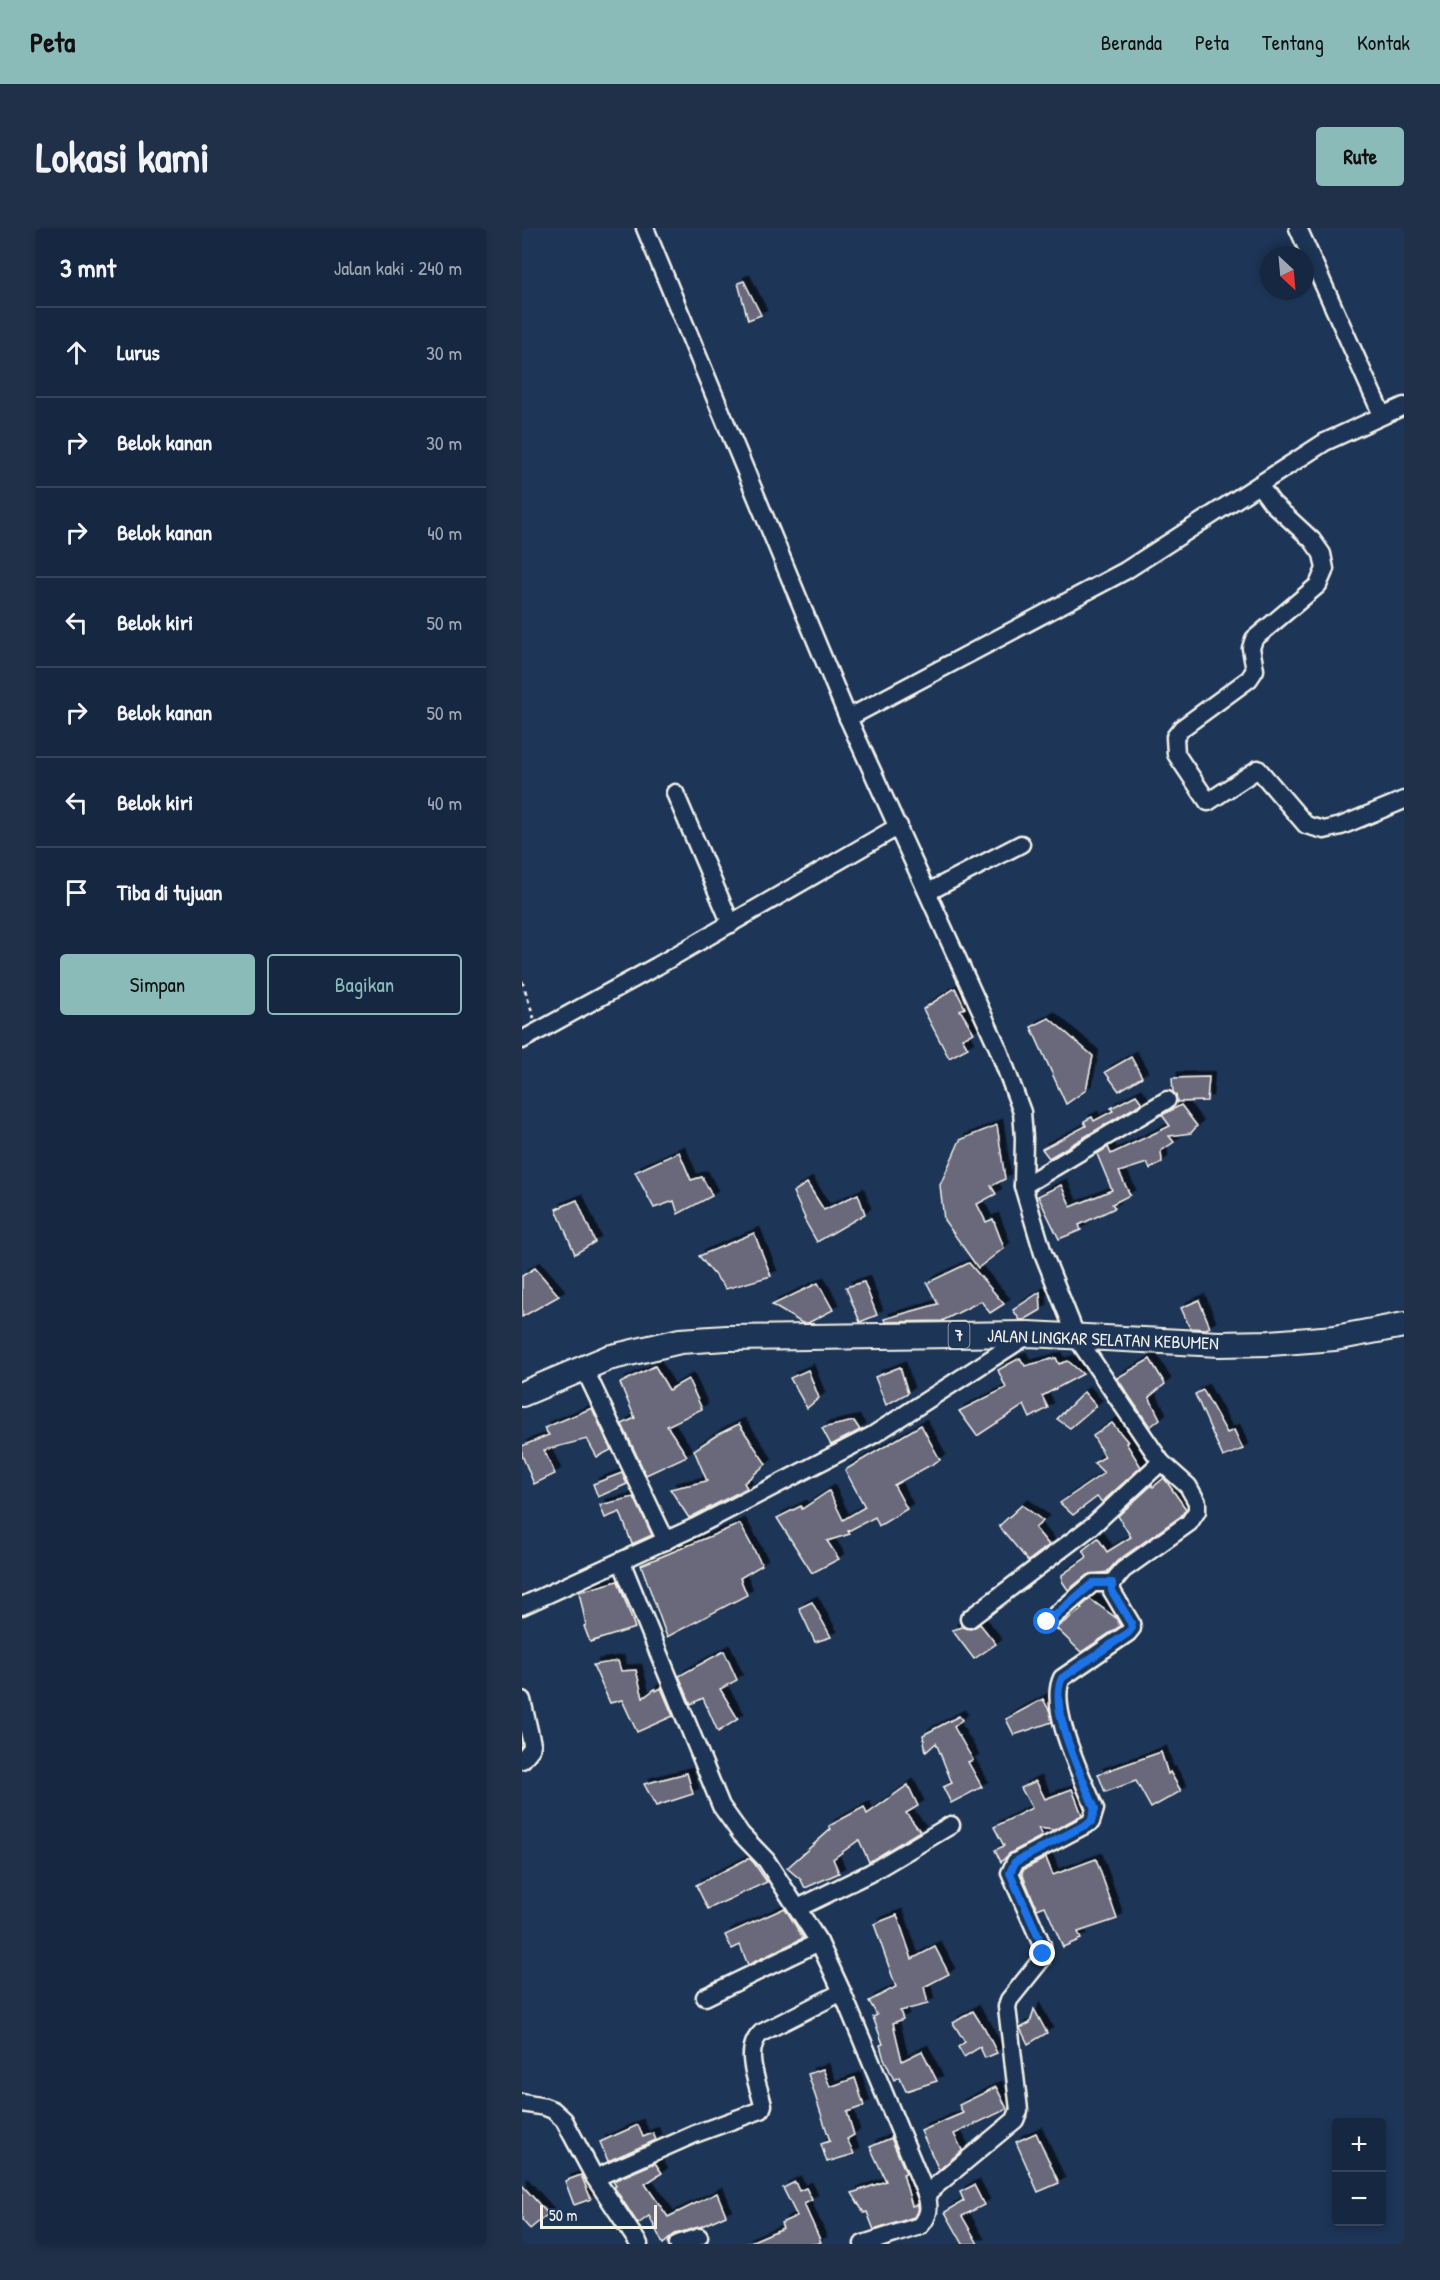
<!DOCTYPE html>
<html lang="id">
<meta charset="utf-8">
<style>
:root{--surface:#162841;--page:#1f3048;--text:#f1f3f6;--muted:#9ea6b1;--line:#35445a;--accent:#8bbbb9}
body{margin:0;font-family:"Patrick Hand",sans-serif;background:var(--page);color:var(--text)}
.controls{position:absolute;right:18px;bottom:18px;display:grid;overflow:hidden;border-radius:6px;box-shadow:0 3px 9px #0003}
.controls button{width:54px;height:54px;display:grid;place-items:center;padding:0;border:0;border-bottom:2px solid var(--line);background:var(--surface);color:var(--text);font:30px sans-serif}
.compass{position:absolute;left:738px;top:18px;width:54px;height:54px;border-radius:50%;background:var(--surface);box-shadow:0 3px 9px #0003;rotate:154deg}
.scale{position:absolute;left:18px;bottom:15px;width:117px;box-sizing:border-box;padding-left:6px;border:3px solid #f4f1e8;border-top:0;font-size:16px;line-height:21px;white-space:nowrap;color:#f4f1e8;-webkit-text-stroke:4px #1d3557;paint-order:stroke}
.stop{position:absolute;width:18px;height:18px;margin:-14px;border:4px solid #1a73e8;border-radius:50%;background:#fff}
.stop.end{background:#1a73e8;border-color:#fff;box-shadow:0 2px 6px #0008}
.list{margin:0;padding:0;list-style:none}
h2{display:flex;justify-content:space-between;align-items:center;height:78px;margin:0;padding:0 24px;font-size:26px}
h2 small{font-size:20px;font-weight:400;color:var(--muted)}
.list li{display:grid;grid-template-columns:39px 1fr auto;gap:18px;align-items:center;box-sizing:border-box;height:90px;padding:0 24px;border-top:2px solid var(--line)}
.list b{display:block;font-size:22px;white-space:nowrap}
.list em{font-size:20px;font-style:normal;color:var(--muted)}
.actions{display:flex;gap:12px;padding:18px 24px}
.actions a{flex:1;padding:14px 0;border:2px solid var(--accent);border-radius:6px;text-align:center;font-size:21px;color:var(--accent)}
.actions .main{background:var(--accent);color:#111}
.icon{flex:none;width:33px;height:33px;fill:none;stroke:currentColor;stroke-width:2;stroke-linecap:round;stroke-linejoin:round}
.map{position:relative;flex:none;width:882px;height:2016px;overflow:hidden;border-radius:6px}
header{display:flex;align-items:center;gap:36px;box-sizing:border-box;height:84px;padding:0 30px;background:var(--accent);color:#111}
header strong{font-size:28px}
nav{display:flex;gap:33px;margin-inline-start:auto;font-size:21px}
.intro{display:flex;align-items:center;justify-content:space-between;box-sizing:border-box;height:144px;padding:0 36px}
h1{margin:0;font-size:42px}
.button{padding:15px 27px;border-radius:6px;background:var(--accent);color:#111;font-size:21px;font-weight:700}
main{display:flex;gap:36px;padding:0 36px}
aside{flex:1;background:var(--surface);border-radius:6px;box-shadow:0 3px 9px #0003}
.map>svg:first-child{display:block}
.building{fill:#6a697c;stroke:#f4f1e8;stroke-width:1.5;filter:url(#shadow)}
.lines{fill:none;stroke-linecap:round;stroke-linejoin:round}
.minor-casing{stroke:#f4f1e8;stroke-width:21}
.highway-casing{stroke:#f4f1e8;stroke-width:28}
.path{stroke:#f4f1e8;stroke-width:3;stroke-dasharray:4.5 4.5;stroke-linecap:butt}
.minor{stroke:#1d3557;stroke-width:16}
.highway{stroke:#1d3557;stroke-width:24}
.route{stroke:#1a73e8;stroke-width:8}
.labels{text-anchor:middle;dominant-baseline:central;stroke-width:5;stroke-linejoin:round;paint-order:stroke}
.shield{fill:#1d3557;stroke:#b4b9bc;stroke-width:1.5}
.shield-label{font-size:16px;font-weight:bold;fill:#f4f1e8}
.street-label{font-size:18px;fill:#f4f1e8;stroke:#1d3557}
</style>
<header>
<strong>Peta</strong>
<nav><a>Beranda</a><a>Peta</a><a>Tentang</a><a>Kontak</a></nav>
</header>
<div class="intro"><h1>Lokasi kami</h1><a class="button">Rute</a></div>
<main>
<aside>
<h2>3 mnt<small>Jalan kaki · 240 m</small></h2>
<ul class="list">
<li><svg class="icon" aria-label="ahead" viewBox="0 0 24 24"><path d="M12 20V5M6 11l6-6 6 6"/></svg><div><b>Lurus</b></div><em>30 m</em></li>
<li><svg class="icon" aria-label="right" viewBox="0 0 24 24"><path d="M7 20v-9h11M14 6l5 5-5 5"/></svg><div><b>Belok kanan</b></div><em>30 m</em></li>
<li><svg class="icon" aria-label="right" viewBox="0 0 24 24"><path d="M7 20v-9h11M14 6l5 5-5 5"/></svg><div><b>Belok kanan</b></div><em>40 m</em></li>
<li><svg class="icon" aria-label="left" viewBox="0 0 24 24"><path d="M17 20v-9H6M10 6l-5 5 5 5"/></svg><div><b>Belok kiri</b></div><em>50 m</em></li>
<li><svg class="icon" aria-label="right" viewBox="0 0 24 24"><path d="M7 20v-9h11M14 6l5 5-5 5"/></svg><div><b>Belok kanan</b></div><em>50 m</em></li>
<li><svg class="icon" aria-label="left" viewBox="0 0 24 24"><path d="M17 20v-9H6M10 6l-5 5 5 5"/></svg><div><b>Belok kiri</b></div><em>40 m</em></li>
<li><svg class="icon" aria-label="arrive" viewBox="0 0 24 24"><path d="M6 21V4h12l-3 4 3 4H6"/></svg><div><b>Tiba di tujuan</b></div></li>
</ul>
<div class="actions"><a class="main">Simpan</a><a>Bagikan</a></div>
</aside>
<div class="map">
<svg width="882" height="2016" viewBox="0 0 882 2016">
<defs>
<filter id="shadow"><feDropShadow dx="5.5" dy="-5.5" stdDeviation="0" flood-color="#0009"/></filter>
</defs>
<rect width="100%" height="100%" fill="#1d3557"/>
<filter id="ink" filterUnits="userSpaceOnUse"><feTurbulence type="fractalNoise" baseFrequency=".0167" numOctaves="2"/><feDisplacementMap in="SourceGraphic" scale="12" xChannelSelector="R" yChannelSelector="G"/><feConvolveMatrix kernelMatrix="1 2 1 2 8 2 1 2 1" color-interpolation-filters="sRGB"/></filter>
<g filter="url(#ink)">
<g class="building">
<polygon points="222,53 239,87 226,92 216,55"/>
<polygon points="433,760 443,780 438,782 452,805 440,810 446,820 427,830 401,781"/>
<polygon points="527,790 571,828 564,862 544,876 509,799"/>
<polygon points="609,829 620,849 597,863 583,844"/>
<polygon points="687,849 685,873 655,874 654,867 651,864 650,850"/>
<polygon points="614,867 620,875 527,930 520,921 564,898 562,893 570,889 572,893 591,883 589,880"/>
<polygon points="659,877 675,898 669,905 647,908 652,914 639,923 640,934 628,941 625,935 597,944 608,967 590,976 593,980 557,997 559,1002 537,1011 516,968 539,957 549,979 590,962 575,926 586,919 589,926 648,898 640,887"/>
<polygon points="475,897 483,951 469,958 474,966 455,976 464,994 471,991 482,1020 456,1040 422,992 418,957 438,912"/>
<polygon points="157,924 169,952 180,949 190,968 156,986 152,973 132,980 113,944"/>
<polygon points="285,955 302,982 336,966 343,986 295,1014 282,991 283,990 271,964"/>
<polygon points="55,972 73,1014 53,1026 34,981"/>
<polygon points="232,1005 249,1048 204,1061 177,1028"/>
<polygon points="447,1035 482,1076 468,1085 459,1073 420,1093 363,1094 362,1091 416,1076 405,1055"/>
<polygon points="13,1040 37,1068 0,1089 0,1048"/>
<polygon points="342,1054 355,1087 338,1094 324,1059"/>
<polygon points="296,1055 311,1082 286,1095 280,1095 250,1077"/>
<polygon points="518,1064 519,1082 502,1092 498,1092 491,1082"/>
<polygon points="677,1072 688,1099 684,1101 668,1100 659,1080"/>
<polygon points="498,1130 503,1138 534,1130 537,1136 546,1133 561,1146 520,1168 526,1180 508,1190 502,1177 455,1208 437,1183 484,1160 476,1142"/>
<polygon points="628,1131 643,1156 627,1169 638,1191 628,1199 595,1150"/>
<polygon points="133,1138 147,1162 166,1151 180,1181 145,1198 165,1228 124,1247 100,1196 113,1190 98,1155"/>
<polygon points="378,1139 386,1165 364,1177 353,1149"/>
<polygon points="286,1142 297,1170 285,1180 268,1150"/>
<polygon points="681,1162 705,1205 712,1202 721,1221 701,1229 673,1166"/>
<polygon points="562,1164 574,1178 548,1200 535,1191"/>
<polygon points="70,1180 89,1222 75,1229 65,1211 22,1222 33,1246 12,1256 0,1227 0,1218 27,1207 22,1200"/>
<polygon points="332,1193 338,1202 309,1217 300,1200"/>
<polygon points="590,1195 606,1214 604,1215 619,1239 580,1274 575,1269 551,1287 538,1275 582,1245 572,1235 583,1229 571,1208"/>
<polygon points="217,1196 244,1236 222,1255 225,1260 167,1290 148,1261 185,1253 172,1222 195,1207"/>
<polygon points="399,1197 418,1232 372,1257 385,1281 357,1298 353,1289 326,1303 328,1306 305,1313 317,1331 290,1345 255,1290 279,1278 280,1281 307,1263 321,1292 343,1279 323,1242"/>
<polygon points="100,1245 105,1256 76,1269 71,1256"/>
<polygon points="642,1250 664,1281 659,1288 595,1333 585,1344 565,1347 546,1362 540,1353 540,1347 565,1329 561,1322 576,1310 585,1324 609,1309 596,1288 630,1257 631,1259"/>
<polygon points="112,1269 130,1307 110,1316 98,1284 83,1290 78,1277"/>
<polygon points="500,1277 521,1293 513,1300 527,1317 506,1333 477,1298"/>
<polygon points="218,1296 240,1337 218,1350 225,1367 145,1409 119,1337"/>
<polygon points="96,1353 113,1400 68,1414 62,1398 64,1397 57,1364"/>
<polygon points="568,1371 594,1390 598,1398 559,1424 534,1400 560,1381 559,1379"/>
<polygon points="290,1374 309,1409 293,1414 277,1380"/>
<polygon points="458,1396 474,1416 452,1431 430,1402 441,1399 449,1401"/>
<polygon points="202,1423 215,1452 198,1461 216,1491 196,1504 181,1470 169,1476 157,1448"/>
<polygon points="96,1433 99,1443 114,1442 121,1470 133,1461 134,1463 139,1460 151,1488 115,1504 100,1472 88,1475 71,1437"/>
<polygon points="521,1471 528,1484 530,1494 492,1507 484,1491"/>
<polygon points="437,1488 440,1492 432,1499 451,1532 446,1534 460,1559 429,1575 421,1559 430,1555 414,1515 404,1524 401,1507"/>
<polygon points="639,1524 646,1546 648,1544 659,1563 629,1580 614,1553 583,1564 576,1546"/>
<polygon points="165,1545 171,1566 134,1578 122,1556"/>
<polygon points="514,1553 523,1571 550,1561 560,1587 532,1602 516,1600 520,1608 488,1625 479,1634 473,1622 482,1618 472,1599 510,1580 499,1560"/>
<polygon points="386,1557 396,1578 384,1585 398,1603 347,1634 337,1612 311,1631 317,1645 283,1660 279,1652 265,1640 309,1601 307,1598 342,1579 345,1586"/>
<polygon points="524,1630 531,1647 574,1631 595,1691 556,1704 559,1711 541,1719 523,1678 515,1681 500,1645 501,1642"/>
<polygon points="225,1631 228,1631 232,1635 245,1654 186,1681 174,1657"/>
<polygon points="263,1680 281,1710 226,1737 218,1717 210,1721 203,1707"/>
<polygon points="375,1687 390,1731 413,1719 427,1746 402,1759 406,1776 378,1783 381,1791 371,1795 380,1833 400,1823 415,1853 384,1863 377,1849 372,1852 361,1828 358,1817 361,1816 351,1789 355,1787 347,1773 374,1759 352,1696"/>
<polygon points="512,1781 525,1805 506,1816 498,1800 508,1795"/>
<polygon points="451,1783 461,1799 462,1799 475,1825 463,1830 458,1819 442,1829 436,1819 443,1814 431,1795"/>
<polygon points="301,1841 308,1859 333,1850 342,1878 325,1884 332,1907 325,1911 332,1926 305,1934 299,1916 308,1913 286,1846"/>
<polygon points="474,1859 485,1881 432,1906 440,1922 417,1942 399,1903 441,1885 437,1877"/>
<polygon points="116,1897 121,1909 131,1905 134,1912 86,1933 78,1914"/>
<polygon points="514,1905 537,1955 516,1964 494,1914"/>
<polygon points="369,1910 384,1945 381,1946 390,1978 396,1976 396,1981 392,1989 352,2002 345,1984 342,1985 330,1965 364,1953 348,1919"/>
<polygon points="133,1935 140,1945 123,1956 146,1989 195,1965 204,1987 180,1998 153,2006 141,2016 127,1988 116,1996 92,1959 94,1958 91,1953"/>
<polygon points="59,1947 69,1971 52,1977 43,1953"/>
<polygon points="273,1954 277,1963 284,1960 290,1972 282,1976 299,2014 294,2016 224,2016 261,2000 259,1995 275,1988 261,1960"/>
<polygon points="0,1957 26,1986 8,2001 0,1992"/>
<polygon points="452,1957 462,1977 440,1988 456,2016 441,2016 423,1984 442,1973 438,1964"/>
</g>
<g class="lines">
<g class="minor-casing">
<g id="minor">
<polyline points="123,0 326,490"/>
<polyline points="776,0 860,187"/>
<polyline points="737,257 750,275 790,312 800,326 803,341 796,357 732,411 729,420 733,442 727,451 660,500 653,509 654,526 686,574 736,541 784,597 802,602 819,598 882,572"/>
<polyline points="153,565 209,696"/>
<polyline points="406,664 499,616"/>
<polyline points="0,812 135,738 377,598"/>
<polyline points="501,958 645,872"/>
<polyline points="62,1140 144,1313"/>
<polyline points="99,1333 199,1578 219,1606 244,1632 297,1714 320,1764 404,1966"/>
<polyline points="0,1378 173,1299 351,1207 506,1107"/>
<polyline points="447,1391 570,1298 639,1234"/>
<polyline points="525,1394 571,1355 590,1355"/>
<polyline points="0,1472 10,1516 9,1521 0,1532"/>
<polyline points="276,1680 348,1645 429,1597"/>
<polyline points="183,1769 297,1714"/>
<polyline points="0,1875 23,1879 31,1882 42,1892 73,1950 117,2016"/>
<path d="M 73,1950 L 173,1906 L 239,1882 L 241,1877 C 236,1854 220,1823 239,1805 L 320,1764"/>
<polyline points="156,2016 177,2009"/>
<path d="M 341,2016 L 398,1998 C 408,1988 408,1978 404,1966 L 493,1892 L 497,1882 L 485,1779 L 487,1772 L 519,1732 L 520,1717 L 488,1645 L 493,1634 L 569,1594 L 573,1581 C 561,1550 525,1480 540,1450 L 606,1405 L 610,1400 L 609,1395 L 590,1363 L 590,1355 L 601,1342 L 667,1295 L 675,1283 L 675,1274 L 666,1258 L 639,1234 L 555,1110 L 521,1025 L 501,958 L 502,910 L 500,884 L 476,820 L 326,490 L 603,343 L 803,214 L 882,178"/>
</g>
</g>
<g class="highway-casing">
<polyline id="highway" points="0,1166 86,1130 158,1113 205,1110 507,1106 697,1116 748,1115 813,1110 882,1097"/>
</g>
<polyline class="path" points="0,753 12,790"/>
<use href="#minor" class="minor"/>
<use href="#highway" class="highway"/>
</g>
</g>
<g class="lines" filter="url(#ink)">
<path class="route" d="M 521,1726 L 520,1717 L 488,1645 L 493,1634 L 569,1594 L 573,1581 C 561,1550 525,1480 540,1450 L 606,1405 L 610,1400 L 609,1395 L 590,1363 L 590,1355 L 571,1355 L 525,1394"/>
</g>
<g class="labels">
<rect class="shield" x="426.5" y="1094" width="21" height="26" rx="4.5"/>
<g class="shield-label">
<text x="437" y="1107">7</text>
</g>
<g class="street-label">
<text transform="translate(581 1111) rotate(2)">JALAN LINGKAR SELATAN KEBUMEN</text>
</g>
</g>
</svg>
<div class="controls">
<button>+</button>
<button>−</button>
</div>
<svg class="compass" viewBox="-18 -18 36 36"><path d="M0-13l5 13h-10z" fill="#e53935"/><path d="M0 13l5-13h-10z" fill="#9ea6b1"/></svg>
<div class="scale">50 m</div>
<div class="stop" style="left:525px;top:1394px"></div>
<div class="stop end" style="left:521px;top:1726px"></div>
</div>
</main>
